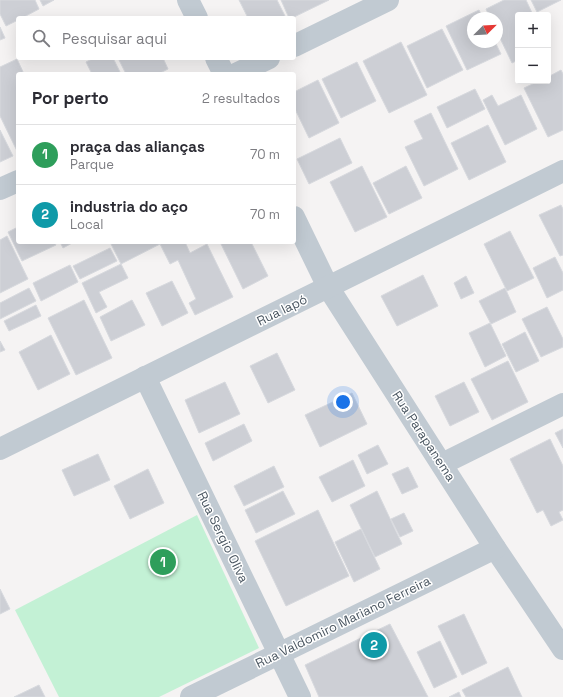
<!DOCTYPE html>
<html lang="pt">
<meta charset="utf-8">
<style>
:root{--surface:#fff;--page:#f2f2f3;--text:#2b2b33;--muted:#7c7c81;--line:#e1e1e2;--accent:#7c3aed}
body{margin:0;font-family:"Space Grotesk",sans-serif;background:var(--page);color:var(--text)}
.controls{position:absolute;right:12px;top:12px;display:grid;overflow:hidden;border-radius:4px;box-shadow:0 4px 16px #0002}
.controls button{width:36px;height:36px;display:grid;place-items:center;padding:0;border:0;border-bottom:1px solid var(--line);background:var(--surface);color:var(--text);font:20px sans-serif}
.compass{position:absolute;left:467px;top:12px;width:36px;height:36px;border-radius:50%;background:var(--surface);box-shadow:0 4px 16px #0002;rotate:66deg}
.you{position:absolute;left:343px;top:402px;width:14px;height:14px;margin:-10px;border:3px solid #fff;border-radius:50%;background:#1a73e8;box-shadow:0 0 0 6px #1a73e833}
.badge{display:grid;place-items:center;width:26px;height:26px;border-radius:50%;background:var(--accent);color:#fff;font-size:13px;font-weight:700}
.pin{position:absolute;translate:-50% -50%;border:2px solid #fff;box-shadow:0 1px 4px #0006}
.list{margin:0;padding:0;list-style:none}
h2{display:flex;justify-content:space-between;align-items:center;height:52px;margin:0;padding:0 16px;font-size:17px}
h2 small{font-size:13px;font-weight:400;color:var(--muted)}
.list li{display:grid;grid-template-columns:26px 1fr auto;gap:12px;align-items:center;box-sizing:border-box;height:60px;padding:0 16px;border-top:1px solid var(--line)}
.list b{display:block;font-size:15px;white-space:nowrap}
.list p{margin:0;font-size:13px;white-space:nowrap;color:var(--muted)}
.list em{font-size:13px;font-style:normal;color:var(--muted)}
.icon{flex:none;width:22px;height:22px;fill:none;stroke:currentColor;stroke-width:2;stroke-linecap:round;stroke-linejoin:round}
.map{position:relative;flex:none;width:563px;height:697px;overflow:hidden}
.search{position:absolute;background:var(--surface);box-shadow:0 4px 16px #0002;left:16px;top:16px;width:280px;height:44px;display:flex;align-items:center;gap:10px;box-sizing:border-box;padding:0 14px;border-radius:4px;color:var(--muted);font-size:15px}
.panel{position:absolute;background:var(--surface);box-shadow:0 4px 16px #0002;left:16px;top:72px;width:280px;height:172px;border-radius:4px}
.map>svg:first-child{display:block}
.green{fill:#c3f1d5}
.building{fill:#cdcfd5;stroke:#d7d9de}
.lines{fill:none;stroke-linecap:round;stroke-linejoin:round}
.street{stroke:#c1cad2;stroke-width:22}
.labels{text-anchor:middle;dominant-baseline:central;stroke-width:3;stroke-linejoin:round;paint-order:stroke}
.street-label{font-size:13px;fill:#4a5661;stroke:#fff}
</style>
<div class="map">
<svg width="563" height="697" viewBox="0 0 563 697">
<rect width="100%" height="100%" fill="#f5f3f3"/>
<polygon class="green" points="197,515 259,648 159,697 59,697 15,610"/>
<g class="building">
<polygon points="0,0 35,0 39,9 22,18 18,18 18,20 6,26 0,14"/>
<polygon points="40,0 54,0 43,6"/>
<polygon points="239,0 277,0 286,18 248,18"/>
<polygon points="281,0 329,0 292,18 289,18"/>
<polygon points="504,0 526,0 533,15 518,15 518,60 512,63 497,32 497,18 490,18 486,9"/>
<polygon points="531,0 561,0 537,12"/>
<polygon points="479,10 483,18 473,18 473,42 495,42 501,54 467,70 446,26"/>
<polygon points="0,27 5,38 0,40"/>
<polygon points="442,29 463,70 427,88 407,46"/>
<polygon points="401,42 427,95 389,113 363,61"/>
<polygon points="94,58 113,58 121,74 92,74 86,62"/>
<polygon points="118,58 163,58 168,69 158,74 126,74"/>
<polygon points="17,59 24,74 18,74 18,153 0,116 0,67"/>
<polygon points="357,62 376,101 341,118 322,79"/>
<polygon points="561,70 563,74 563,130 548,137 524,88 539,81 548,81 548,77"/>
<polygon points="318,80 339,123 309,138 294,107 294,92"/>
<polygon points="475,89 485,109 447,128 437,107"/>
<polygon points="492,95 498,106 521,95 537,129 505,145 483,100"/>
<polygon points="431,113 458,169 424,186 405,147 423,139 414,121"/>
<polygon points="488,125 506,162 469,180 451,143"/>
<polygon points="0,130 13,156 0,162"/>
<polygon points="340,138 352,163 309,184 297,159"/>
<polygon points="362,166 387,217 355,232 330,182"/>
<polygon points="406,166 422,198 389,214 373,183"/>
<polygon points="561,205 563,209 563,255 560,256 539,215"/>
<polygon points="18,227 18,242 54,242 56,245 22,261 8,232"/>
<polygon points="510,231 534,278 507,291 484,244"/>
<polygon points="7,236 28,279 0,293 0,240"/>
<polygon points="60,242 74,242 63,248"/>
<polygon points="110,242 159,242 160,244 121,264"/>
<polygon points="165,242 185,242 190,253 207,244 233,297 195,315 189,303 196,299 178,260 170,264 160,244"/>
<polygon points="225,242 251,242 268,276 243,289 221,244"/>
<polygon points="110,248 117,261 80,279 73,266"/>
<polygon points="555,257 563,273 563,290 547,298 533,268"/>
<polygon points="121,264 128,278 99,292 107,307 96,313 82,283"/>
<polygon points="70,265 78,282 41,301 33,283"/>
<polygon points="423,275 438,306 397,326 381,296"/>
<polygon points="466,276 474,293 461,299 454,283"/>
<polygon points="172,281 188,313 162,326 146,293"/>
<polygon points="29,288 36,301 0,319 0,303"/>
<polygon points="505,288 516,312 491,324 479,301"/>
<polygon points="84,300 112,358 76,375 48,318"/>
<polygon points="132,300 145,325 111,341 100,317"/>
<polygon points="36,305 41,316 9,331 4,321"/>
<polygon points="547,307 563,339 563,347 541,357 522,319"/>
<polygon points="490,323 506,356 485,367 469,333"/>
<polygon points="525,332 539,361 516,372 502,344"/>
<polygon points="51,335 70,374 38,390 19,352"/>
<polygon points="0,341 5,350 0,352"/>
<polygon points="277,353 295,390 268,403 250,366"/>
<polygon points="508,361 528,402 492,420 471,379"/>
<polygon points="225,382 240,414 199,433 185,400"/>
<polygon points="464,382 479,412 450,426 435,396"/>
<polygon points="352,393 367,424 320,447 305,415"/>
<polygon points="244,424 252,441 213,461 205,443"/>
<polygon points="563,429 563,448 555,433"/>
<polygon points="550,439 563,466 563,510 559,512 563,520 551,526 543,510 537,513 510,459"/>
<polygon points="378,445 388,464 367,474 358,455"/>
<polygon points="98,454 110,480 74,496 62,470"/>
<polygon points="353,460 365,486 332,502 319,477"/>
<polygon points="274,466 284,487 244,506 234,486"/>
<polygon points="408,467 418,487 402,494 392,474"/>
<polygon points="148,469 164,503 130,519 114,486"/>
<polygon points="283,491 295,514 256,533 245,510"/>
<polygon points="377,491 402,544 375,557 350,505"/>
<polygon points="318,510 349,576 286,606 255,541"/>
<polygon points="404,513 413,531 400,537 391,519"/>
<polygon points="361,529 380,569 354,582 335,542"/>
<polygon points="0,589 10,609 0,614"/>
<polygon points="464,614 487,663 462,675 438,626"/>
<polygon points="390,624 428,697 319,697 305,665"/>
<polygon points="440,641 457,677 434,688 417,652"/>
<polygon points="508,667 522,697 466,697 462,690"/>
<polygon points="39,685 45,697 14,697"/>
<polygon points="459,692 461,697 449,697"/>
</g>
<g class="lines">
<g class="street">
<polyline points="188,0 197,18"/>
<polyline points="294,46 388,0"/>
<polyline points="216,58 224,74"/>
<polyline points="236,74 269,58"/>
<polyline points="0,189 18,181"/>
<polyline points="294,217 328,287 495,548 563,649"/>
<polyline points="145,377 300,697"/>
<polyline points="0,449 563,171"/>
<polyline points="442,464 563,404"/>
<polyline points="191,697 495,548"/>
</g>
</g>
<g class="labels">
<g class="street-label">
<text transform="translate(282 310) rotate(-26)">Rua Iapó</text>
<text transform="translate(424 436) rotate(57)">Rua Parapanema</text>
<text transform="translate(223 537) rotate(64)">Rua Sergio Oliva</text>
<text transform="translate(343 622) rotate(-26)">Rua Valdomiro Mariano Ferreira</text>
</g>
</g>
</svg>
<div class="controls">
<button>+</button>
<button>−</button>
</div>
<svg class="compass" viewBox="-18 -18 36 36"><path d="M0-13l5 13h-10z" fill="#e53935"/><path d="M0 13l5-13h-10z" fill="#7c7c81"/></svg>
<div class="you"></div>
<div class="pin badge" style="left:163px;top:562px;background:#2e9e5b">1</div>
<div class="pin badge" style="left:374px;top:645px;background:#0f9aa8">2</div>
<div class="search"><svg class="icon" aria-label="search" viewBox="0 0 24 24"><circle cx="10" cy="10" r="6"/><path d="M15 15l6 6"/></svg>Pesquisar aqui</div>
<section class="panel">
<h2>Por perto<small>2 resultados</small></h2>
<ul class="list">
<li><span class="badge" style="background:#2e9e5b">1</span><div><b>praça das alianças</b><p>Parque</p></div><em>70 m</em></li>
<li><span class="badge" style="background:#0f9aa8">2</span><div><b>industria do aço</b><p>Local</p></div><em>70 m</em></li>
</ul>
</section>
</div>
